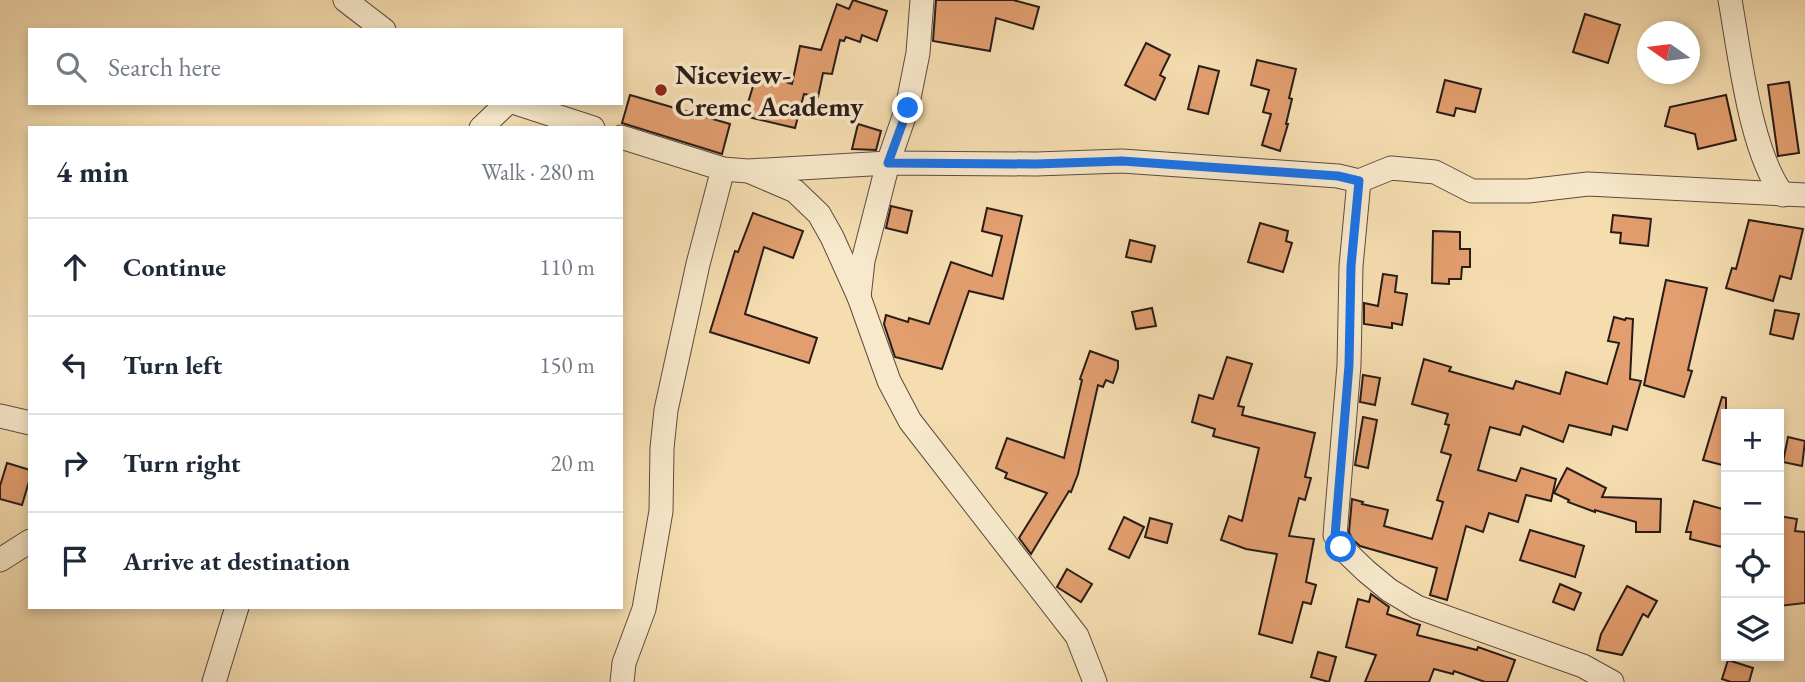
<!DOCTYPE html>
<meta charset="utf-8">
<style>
:root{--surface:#fff;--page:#f6f6f7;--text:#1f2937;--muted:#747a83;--line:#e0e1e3}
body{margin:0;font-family:"EB Garamond",serif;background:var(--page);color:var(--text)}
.controls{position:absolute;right:21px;bottom:21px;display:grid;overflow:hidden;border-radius:0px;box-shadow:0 4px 10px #0003}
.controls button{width:63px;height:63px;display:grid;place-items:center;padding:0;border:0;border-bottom:2px solid var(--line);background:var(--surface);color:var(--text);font:35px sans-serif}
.compass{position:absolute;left:1637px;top:21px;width:63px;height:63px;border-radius:50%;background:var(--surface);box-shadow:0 4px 10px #0003;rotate:284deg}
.stop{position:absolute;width:21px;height:21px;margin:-16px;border:5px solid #1a73e8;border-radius:50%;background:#fff}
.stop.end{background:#1a73e8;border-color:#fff;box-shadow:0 2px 7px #0008}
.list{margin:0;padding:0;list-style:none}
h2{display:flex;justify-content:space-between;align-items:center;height:91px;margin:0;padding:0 28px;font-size:30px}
h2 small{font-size:23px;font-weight:400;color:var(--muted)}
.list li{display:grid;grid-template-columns:46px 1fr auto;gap:21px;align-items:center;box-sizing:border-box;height:98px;padding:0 28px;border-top:2px solid var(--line)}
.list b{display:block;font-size:26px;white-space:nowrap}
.list em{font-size:23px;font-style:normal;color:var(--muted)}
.icon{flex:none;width:38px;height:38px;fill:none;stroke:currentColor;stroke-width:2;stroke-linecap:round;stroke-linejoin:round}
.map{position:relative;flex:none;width:1805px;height:682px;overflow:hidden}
.search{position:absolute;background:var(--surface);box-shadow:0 4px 10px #0003;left:28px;top:28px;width:595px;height:77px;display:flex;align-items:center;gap:18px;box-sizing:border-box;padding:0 24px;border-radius:0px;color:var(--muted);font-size:26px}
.panel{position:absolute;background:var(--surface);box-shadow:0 4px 10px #0003;left:28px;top:126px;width:595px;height:483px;border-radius:0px}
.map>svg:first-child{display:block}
.building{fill:#e29e6f;stroke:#291c18;stroke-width:2}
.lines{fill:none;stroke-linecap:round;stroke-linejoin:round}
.minor-casing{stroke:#5c4c3e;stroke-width:25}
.minor{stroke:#f8e9cc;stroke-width:23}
.route{stroke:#1a73e8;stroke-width:9}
.poi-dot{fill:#8f2418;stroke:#f8e9cc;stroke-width:2.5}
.labels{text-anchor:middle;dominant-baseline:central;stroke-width:7;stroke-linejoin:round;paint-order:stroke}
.poi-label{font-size:28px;font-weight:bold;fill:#291c18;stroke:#f8e9cc;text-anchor:start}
</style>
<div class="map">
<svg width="1805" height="682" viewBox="0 0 1805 682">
<rect width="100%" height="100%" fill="#f5ddb0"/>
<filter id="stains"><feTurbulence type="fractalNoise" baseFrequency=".00286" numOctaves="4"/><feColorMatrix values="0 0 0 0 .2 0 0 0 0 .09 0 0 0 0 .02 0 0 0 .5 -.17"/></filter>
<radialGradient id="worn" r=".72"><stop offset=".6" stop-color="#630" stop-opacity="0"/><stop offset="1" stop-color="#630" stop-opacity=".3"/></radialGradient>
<g class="building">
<polygon points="853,0 887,11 877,41 862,35 860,42 846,37 844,41 840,40 832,74 823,73 818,97 804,94 795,128 744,116 757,73 792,84 800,46 821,50 837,4 849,9"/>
<polygon points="936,0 1013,0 1039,7 1033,29 996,18 990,51 933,41"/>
<polygon points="1585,14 1620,25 1608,63 1573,52"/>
<polygon points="1146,43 1170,55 1160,75 1165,78 1155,100 1125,85"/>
<polygon points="1257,60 1296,69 1289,98 1292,99 1286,124 1288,124 1280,151 1262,145 1271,114 1263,112 1269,90 1251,85"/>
<polygon points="1199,66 1219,71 1208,114 1188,109"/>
<polygon points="1445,80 1481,89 1475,112 1456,108 1454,116 1437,112"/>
<polygon points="1789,82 1799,153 1778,156 1768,85"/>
<polygon points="630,95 730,124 722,154 622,123"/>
<polygon points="1726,95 1736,140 1698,149 1695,134 1665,126 1670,107"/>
<polygon points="858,124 881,131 876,150 852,149"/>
<polygon points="891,206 912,211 907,233 886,228"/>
<polygon points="987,208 1022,216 1003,299 969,291 942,369 895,357 884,324 886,315 908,322 909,318 929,324 951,262 992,276 1002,236 982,231"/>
<polygon points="753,213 803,231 793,258 764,247 745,314 817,338 809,363 710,332 735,251 738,252"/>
<polygon points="1613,215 1651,219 1648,246 1620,243 1621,233 1611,232"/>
<polygon points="1749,220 1803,229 1791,279 1780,276 1773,301 1726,288 1732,268 1736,269"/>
<polygon points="1260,223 1288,231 1286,241 1292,243 1283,272 1248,262"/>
<polygon points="1433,231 1460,232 1460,249 1470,249 1470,267 1462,267 1461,279 1449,279 1449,284 1432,283"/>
<polygon points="1130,240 1155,246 1151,262 1126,257"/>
<polygon points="1383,274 1397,276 1395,292 1407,294 1402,325 1392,323 1392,328 1364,324 1364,303 1378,306"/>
<polygon points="1666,280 1707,288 1688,370 1692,371 1684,397 1644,385"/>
<polygon points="1152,308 1156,326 1136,329 1132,312"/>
<polygon points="1775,310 1799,314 1793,339 1770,334"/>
<polygon points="1614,317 1625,320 1626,318 1633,319 1630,379 1641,381 1627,430 1613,426 1611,435 1569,425 1563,442 1523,426 1520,435 1490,427 1478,470 1516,481 1521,468 1556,479 1551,501 1526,495 1518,522 1489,513 1483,532 1466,526 1447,600 1430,595 1437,568 1360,546 1352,539 1349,532 1352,499 1363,502 1362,504 1388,510 1384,526 1432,539 1443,502 1437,500 1451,455 1441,452 1449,425 1445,424 1448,414 1412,404 1424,359 1451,367 1449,371 1513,389 1516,381 1560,394 1566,372 1607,384 1619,343 1608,341"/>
<polygon points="1090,351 1118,361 1118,368 1113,383 1106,380 1103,387 1098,385 1078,474 1071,492 1069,491 1031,554 1019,538 1047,493 1005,478 1007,473 996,468 1007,438 1064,458 1082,380 1080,379"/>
<polygon points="1227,357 1252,364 1238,406 1244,407 1242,415 1315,433 1305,477 1311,478 1305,500 1299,498 1289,536 1314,539 1306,582 1316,585 1311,604 1303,602 1292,643 1259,634 1277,554 1246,549 1221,540 1229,516 1242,521 1259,448 1213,436 1215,429 1192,422 1199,395 1213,399"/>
<polygon points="1363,375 1380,378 1375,405 1360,402"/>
<polygon points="1722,397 1726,398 1726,466 1703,460"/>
<polygon points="1363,417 1377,420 1368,468 1355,465"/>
<polygon points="1788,437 1805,441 1802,466 1783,462"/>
<polygon points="7,463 30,470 30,478 22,505 0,499 0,486"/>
<polygon points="1567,468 1606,488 1602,497 1661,499 1660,532 1636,532 1636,522 1595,510 1595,512 1568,502 1569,500 1554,493"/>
<polygon points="1694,501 1726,510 1726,548 1690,539 1691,532 1686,532"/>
<polygon points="1779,516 1797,519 1795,531 1805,532 1805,603 1779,606"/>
<polygon points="1124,517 1144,527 1129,558 1109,549"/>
<polygon points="1150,518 1172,524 1167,543 1145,537"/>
<polygon points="1530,530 1584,546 1575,577 1520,560"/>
<polygon points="1067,569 1092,584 1081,602 1057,587"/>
<polygon points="1560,584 1581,593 1574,610 1553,602"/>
<polygon points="1627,586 1657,601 1648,617 1643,614 1622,655 1597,650 1601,634"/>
<polygon points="1371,594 1389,607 1387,614 1420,625 1417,635 1477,650 1478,647 1515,660 1507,682 1485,682 1454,671 1453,674 1434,669 1429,682 1365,682 1376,655 1346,647 1358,599 1369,602"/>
<polygon points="1318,652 1336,657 1329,682 1311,677"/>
<polygon points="1728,660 1753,668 1749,682 1731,682 1722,679"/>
</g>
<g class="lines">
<g class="minor-casing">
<g id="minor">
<polyline points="345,0 384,30"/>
<path d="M 1730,0 C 1740,55 1750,151 1783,195"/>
<polyline points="516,103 593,128"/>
<polyline points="481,128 507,103"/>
<polyline points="621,137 723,169 748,171 888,163 1036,164 1122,161 1338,176 1359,181 1391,168 1435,172 1472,191 1528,191 1588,184 1805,195"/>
<polyline points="753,173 795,191 819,214 832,237 859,297 889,381 910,421 1077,636 1095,682"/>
<polyline points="1359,181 1351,266 1349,365 1335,535 1341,547 1366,571 1389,590 1417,607 1583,666 1612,682"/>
<polyline points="859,297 863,261 888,163 907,108 918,53 922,0"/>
<polyline points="0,416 30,423"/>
<polyline points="0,560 30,541"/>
<polyline points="214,682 237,607"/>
<polyline points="622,682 624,663 644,609 661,511 662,448 666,410 698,264 723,169"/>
</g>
</g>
<use href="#minor" class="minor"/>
</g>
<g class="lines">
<polyline class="route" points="908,108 888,163 1036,164 1122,161 1338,176 1359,181 1351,266 1349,365 1335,536 1341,547"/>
</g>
<circle class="poi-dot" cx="661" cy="90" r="7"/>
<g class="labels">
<g class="poi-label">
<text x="675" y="74">Niceview-<tspan x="675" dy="32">Cremc Academy</tspan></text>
</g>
</g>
<rect width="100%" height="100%" filter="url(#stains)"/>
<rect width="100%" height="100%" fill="url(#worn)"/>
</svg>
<div class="controls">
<button>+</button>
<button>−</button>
<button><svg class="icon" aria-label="locate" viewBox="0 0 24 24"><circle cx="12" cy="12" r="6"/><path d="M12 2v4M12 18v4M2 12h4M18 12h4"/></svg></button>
<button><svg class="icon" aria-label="layers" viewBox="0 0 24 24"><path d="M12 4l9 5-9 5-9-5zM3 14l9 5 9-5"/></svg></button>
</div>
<svg class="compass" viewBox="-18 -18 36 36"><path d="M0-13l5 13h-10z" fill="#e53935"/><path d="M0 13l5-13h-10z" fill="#747a83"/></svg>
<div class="stop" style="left:1341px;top:547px"></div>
<div class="stop end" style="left:908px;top:108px"></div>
<div class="search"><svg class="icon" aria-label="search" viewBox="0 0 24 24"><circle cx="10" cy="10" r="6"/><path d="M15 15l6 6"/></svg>Search here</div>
<section class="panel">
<h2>4 min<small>Walk · 280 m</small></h2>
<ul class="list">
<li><svg class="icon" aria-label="ahead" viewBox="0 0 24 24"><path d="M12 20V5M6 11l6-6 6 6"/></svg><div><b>Continue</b></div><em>110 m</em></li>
<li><svg class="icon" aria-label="left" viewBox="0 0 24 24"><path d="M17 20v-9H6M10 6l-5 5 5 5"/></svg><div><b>Turn left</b></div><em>150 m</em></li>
<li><svg class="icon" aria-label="right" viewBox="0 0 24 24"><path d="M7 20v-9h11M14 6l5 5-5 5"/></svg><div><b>Turn right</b></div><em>20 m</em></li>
<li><svg class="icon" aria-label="arrive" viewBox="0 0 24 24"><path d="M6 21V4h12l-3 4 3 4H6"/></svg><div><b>Arrive at destination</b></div></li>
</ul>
</section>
</div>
